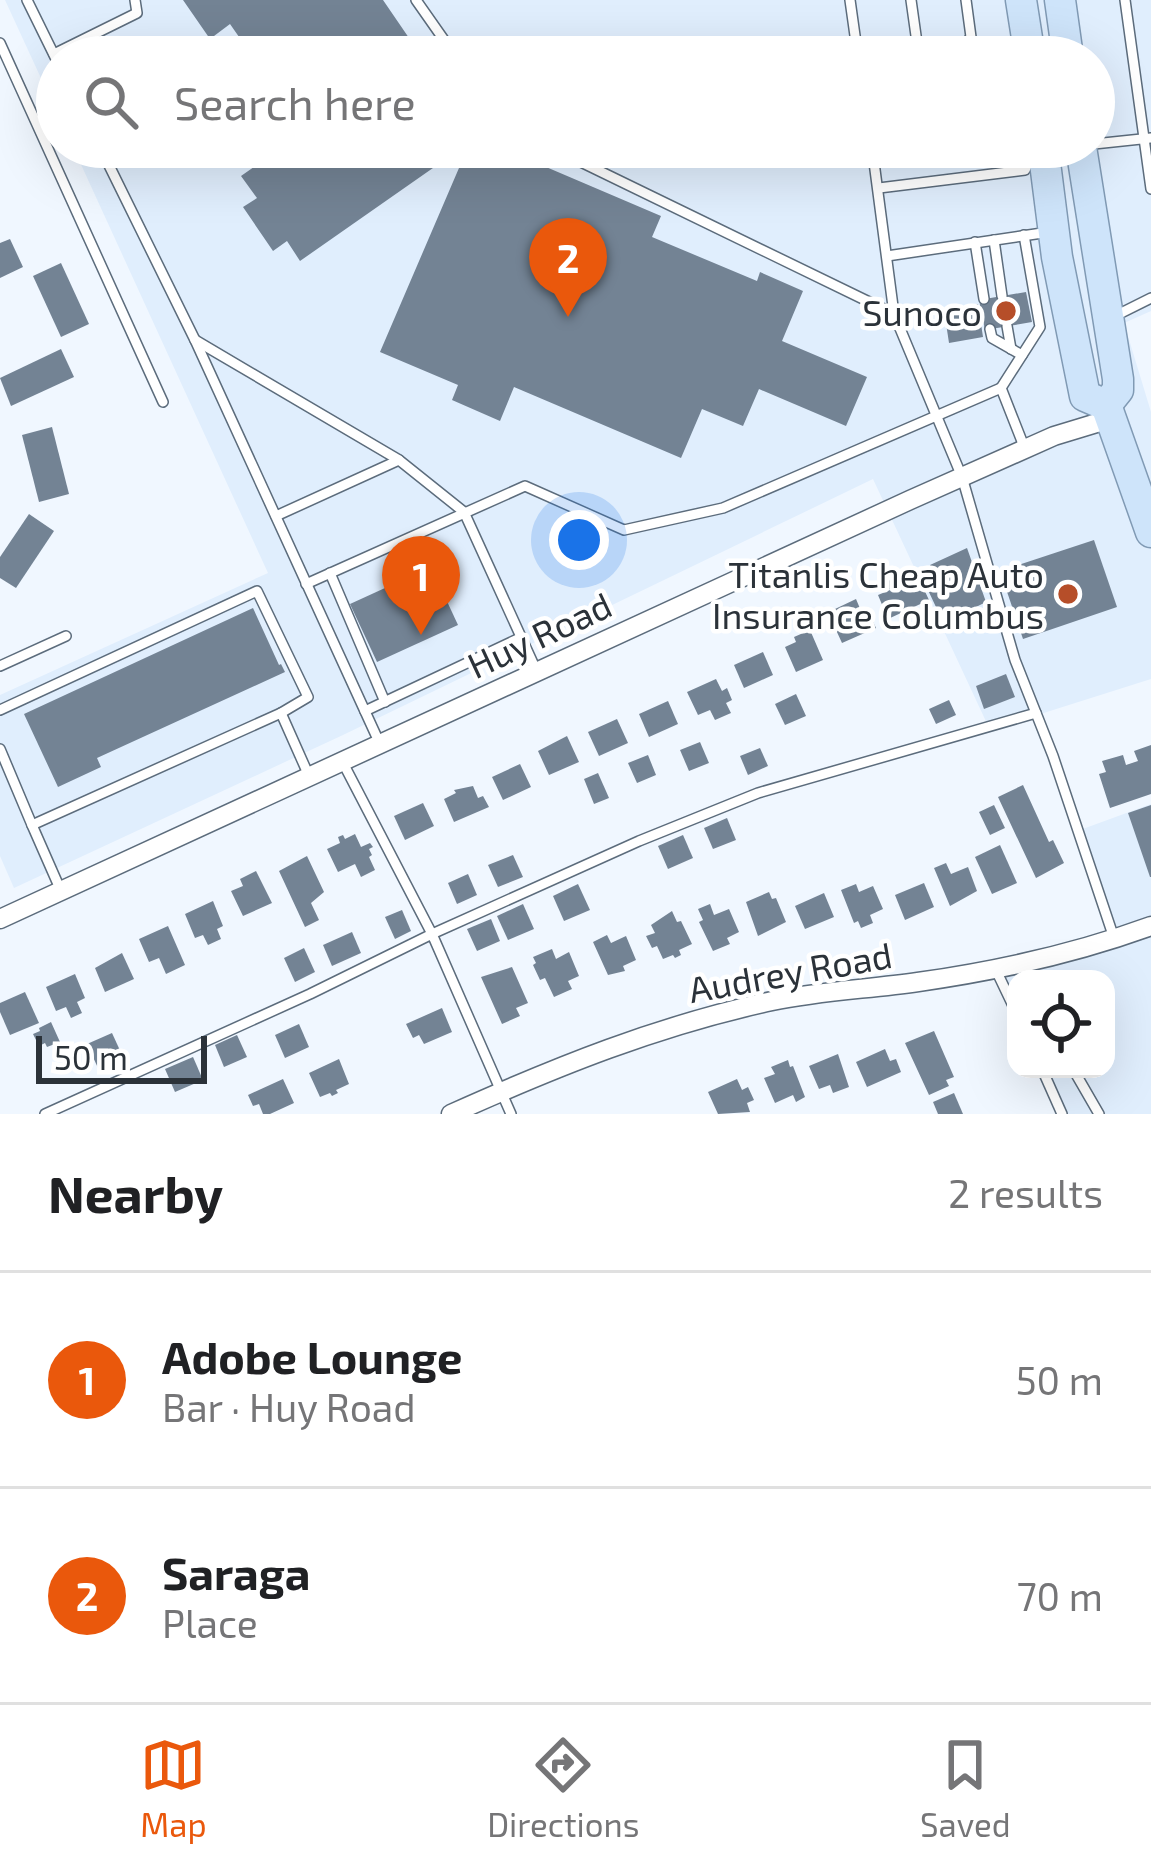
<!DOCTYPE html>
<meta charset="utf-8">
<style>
:root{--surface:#fff;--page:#f6f6f6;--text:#202124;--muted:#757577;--line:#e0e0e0;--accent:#ea580c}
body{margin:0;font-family:"Exo 2",sans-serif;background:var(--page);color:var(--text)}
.controls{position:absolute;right:36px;bottom:36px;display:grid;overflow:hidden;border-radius:24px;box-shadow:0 12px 48px #0002}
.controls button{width:108px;height:108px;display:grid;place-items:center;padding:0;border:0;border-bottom:3px solid var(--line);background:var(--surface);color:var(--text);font:60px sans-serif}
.scale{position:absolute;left:36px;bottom:30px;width:171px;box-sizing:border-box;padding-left:12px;border:6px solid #2b3239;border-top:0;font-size:33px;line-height:42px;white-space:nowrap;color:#2b3239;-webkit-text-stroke:9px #fff;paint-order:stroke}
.you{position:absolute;left:579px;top:540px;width:42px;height:42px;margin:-30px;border:9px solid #fff;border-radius:50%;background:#1a73e8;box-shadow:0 0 0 18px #1a73e833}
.badge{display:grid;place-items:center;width:78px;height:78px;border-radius:50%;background:var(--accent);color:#fff;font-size:39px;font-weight:700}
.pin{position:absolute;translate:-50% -99px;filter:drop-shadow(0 3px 6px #0008)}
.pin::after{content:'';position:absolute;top:63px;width:42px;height:36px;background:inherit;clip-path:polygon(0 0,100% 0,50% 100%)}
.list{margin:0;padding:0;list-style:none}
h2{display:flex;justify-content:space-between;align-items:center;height:156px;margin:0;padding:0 48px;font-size:51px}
h2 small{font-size:39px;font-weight:400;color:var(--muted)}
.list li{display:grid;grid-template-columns:78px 1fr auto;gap:36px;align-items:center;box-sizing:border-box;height:216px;padding:0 48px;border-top:3px solid var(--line)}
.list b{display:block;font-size:45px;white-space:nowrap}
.list p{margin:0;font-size:39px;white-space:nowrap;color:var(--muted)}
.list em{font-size:39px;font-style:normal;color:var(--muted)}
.icon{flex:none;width:66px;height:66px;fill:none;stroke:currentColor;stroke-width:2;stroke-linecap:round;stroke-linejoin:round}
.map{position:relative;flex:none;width:1151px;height:1114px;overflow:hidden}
.search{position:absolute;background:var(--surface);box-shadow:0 12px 48px #0002;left:36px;right:36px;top:36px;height:132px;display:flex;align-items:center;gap:30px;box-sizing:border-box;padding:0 42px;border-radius:66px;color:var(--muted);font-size:45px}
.sheet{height:588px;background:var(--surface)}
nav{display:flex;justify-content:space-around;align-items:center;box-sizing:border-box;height:168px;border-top:3px solid var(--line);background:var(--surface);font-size:33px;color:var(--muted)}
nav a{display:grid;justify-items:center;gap:6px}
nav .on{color:var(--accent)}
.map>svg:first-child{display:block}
.built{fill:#e0eefd}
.building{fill:#738394}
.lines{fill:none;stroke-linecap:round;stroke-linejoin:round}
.service-casing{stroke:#5c6c7c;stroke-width:12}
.minor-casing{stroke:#5c6c7c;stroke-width:21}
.primary-casing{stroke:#809ab4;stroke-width:33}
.service{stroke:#fff;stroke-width:9}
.minor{stroke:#fff;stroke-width:18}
.primary{stroke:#cee4fa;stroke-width:30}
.poi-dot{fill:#b64e29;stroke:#fff;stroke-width:4.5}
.labels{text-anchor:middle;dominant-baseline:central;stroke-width:9;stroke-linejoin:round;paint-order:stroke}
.poi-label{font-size:36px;fill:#2b3239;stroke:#fff;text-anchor:end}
.street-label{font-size:36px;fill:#2b3239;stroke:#fff}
</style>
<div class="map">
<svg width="1151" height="1114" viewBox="0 0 1151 1114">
<rect width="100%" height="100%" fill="#f0f7ff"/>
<g class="built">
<polygon points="5,0 1151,0 1151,311 1124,323 1151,412 1151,679 990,730 873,479 343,735 14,888 0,856 0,695 268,573 73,147 1094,147 1094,57 57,57 57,113"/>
<polygon points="1151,804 1151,1114 1057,1114 1037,1069 1106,1069 1106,979 1016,979 1016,1023 991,967 1107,934 1080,830"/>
</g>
<g class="building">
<polygon points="183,0 383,0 422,57 284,57 274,42 253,57 230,24 210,39"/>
<polygon points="282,147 463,147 300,261 287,241 273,251 243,207 257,198 241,176"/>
<polygon points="480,147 499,147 661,216 652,237 757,281 760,272 803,291 782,341 867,377 846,426 759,389 743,426 702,409 681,458 514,387 500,421 452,400 458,385 380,352 465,154 476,158"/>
<polygon points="10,239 23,267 0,278 0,243"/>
<polygon points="61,263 89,324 61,337 33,276"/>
<polygon points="1026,292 1032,322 985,330 979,300"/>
<polygon points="978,304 983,337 949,343 944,310"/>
<polygon points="61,349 74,377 11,406 0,378"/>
<polygon points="52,427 69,494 39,502 22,435"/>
<polygon points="29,514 54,531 16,588 0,578 0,557"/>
<polygon points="1094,540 1117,607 1023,639 1000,571"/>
<polygon points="967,548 986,602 974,608 977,612 967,616 966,612 943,622 920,573 931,568 930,565"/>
<polygon points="431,567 458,625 377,662 350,604"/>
<polygon points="901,575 910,590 922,585 929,600 888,619 878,595 890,590 886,582"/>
<polygon points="856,599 864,618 870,615 876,628 842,643 831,619 838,616 835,609"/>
<polygon points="253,608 279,665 281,664 285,672 97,758 101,767 58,787 24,714"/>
<polygon points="810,630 823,660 796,672 785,647 796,642 794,637"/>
<polygon points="763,652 773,675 744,688 734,665"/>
<polygon points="1006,674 1015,697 984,709 976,686"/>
<polygon points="716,679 722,691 727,688 732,700 726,703 731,713 715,720 710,710 698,715 687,692"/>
<polygon points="796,694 806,716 785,725 775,704"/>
<polygon points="949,700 956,715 936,724 929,709"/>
<polygon points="668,701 678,724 649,737 639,714"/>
<polygon points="617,719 628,743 599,756 588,732"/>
<polygon points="567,736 579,762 549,775 538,751"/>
<polygon points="700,742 709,763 689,771 680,750"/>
<polygon points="1151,745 1151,794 1110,808 1099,774 1106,772 1102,761 1123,755 1126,765 1138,761 1134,751"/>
<polygon points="760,748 768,766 748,775 740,756"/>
<polygon points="648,755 656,775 637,783 628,763"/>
<polygon points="520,764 531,787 503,800 492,777"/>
<polygon points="598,773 609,798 594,804 584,779"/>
<polygon points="1023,785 1049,842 1053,840 1064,863 1036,878 998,797"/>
<polygon points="473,786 478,798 483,796 489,807 454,822 444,799 456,793 454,790"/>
<polygon points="423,803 434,826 405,840 394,816"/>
<polygon points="994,805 1005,828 990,835 979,812"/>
<polygon points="1151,805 1151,877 1150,877 1128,813"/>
<polygon points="727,818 736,840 713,849 704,828"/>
<polygon points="355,834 361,847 370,843 373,847 369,849 372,855 369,857 375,870 361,877 355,864 338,872 327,849 340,843 338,837 343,835 345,839"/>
<polygon points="683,835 693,858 668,869 658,846"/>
<polygon points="1000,845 1017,883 992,894 975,857"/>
<polygon points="513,855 523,877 498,887 488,865"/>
<polygon points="307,856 324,892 311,903 319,920 305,927 279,871"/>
<polygon points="946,863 951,874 968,867 977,891 950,906 934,868"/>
<polygon points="256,871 272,903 243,916 231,891 243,886 240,879"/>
<polygon points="468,874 477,895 457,904 448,883"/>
<polygon points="924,883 934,907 905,920 895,895"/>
<polygon points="578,884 590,910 564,921 553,896"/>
<polygon points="856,884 859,892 873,886 883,909 870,915 873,923 861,928 858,921 854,923 841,890"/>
<polygon points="769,892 772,899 776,898 786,922 758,936 746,902"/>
<polygon points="824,893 834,917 805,929 795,906"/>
<polygon points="213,901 223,926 217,929 221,939 208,945 203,935 195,938 185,914"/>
<polygon points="523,904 534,929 508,940 497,916"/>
<polygon points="710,904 714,915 729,909 739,932 727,938 730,944 713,951 699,922 703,920 698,909"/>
<polygon points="402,910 411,931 395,939 385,917"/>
<polygon points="672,911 677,922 681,921 692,944 679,950 681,955 675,958 673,955 663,959 657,946 652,948 646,936 655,933 651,925"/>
<polygon points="491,919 500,941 477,951 467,929"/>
<polygon points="168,926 185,965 166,974 159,958 149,962 139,939"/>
<polygon points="352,932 361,953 332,966 323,945"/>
<polygon points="607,935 611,943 626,936 636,960 623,966 625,971 608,975 593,942"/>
<polygon points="304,948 315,972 295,982 284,958"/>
<polygon points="552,949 556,959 569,952 579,976 568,981 572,989 554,997 545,978 540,980 533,965 536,963 533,957"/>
<polygon points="122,953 134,979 105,992 95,968"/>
<polygon points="512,967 528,1003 516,1008 520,1016 502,1024 481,977"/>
<polygon points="75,974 85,998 77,1002 82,1013 71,1018 66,1007 56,1011 46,987"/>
<polygon points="25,992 39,1023 10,1035 0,1012 0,1003"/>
<polygon points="442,1008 452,1032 424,1044 419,1035 413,1038 406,1024"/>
<polygon points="51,1022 60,1042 47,1047 45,1043 39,1046 33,1034 40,1031 39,1028"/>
<polygon points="299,1024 309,1047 285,1058 275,1035"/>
<polygon points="934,1031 954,1077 946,1080 949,1086 929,1095 905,1043"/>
<polygon points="112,1033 123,1057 98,1068 87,1044"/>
<polygon points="237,1035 247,1057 224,1067 215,1045"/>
<polygon points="885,1049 890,1061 896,1059 901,1072 867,1087 856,1062"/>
<polygon points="838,1054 849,1087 833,1093 830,1085 819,1089 809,1066"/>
<polygon points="193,1057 203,1080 175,1092 165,1069"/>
<polygon points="339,1059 349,1084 336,1090 338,1093 332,1096 330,1093 320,1097 309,1073"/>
<polygon points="788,1060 790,1067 793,1066 805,1097 796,1102 793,1095 775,1103 764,1078 775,1074 771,1067"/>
<polygon points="283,1079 294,1103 270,1114 263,1114 259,1104 253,1106 248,1095"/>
<polygon points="737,1079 742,1090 748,1087 754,1100 747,1103 750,1112 718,1114 708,1092"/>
<polygon points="954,1093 963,1114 938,1114 933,1102"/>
</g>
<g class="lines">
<g class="service-casing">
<g id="service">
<polyline points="27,0 57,61"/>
<polyline points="416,0 456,57"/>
<polyline points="850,0 858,57"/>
<polyline points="911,0 919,57"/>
<polyline points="1125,0 1151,189"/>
<polyline points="0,43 163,402"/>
<polyline points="54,54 137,13 135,0"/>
<polyline points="953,57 971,37 966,0"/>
<polyline points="1094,144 1151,138"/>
<polyline points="100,147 195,340 380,744"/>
<polyline points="550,147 894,314"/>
<polyline points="872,147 894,314 962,477 1015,660 1053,756 1114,938"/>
<polyline points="879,188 1025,170 1034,151"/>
<polyline points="994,240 1002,296"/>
<polyline points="975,242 984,299"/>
<polyline points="887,256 1049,232"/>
<polyline points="1113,317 1151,298"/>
<polyline points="1007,326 1011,349"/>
<polyline points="990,329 992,338 1022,355"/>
<polyline points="195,340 399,460 464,512 537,672"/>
<polyline points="1001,388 1040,327 1024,235"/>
<polyline points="276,516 399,460"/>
<polyline points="330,573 385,702"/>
<polyline points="306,584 525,486 624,530 723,508 1001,388 1025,449"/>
<polyline points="0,666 66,636"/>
<polyline points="0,710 257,591 308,697 281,713"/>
<polyline points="365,711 522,637"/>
<polyline points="0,749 32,825"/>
<polyline points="342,761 432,934 639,841 758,793 1036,713"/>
<polyline points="61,891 32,825 281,713 309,776"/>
<polyline points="1022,962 1030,979"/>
<polyline points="995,968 1016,1012"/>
<polyline points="1042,1069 1062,1114"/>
<polyline points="1073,1069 1099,1114"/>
<polyline points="45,1114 310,994 432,934 511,1114"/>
</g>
</g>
<g class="minor-casing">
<g id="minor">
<polyline points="0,919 910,500 1054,436 1110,419"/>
<path d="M 451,1114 C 558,1066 657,1026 772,1001 C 820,991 870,989 918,982 C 996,971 1077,953 1151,926"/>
</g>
</g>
<g class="primary-casing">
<g id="primary">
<polyline points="1021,0 1030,57"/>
<polyline points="1060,0 1068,57"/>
<polyline points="1043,147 1057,257 1083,386 1085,396 1106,405"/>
<polyline points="1081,147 1118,379 1118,390 1106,405"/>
<polyline points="1106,405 1151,532"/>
</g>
</g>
<use href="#service" class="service"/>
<use href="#minor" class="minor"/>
<use href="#primary" class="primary"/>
</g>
<g class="poi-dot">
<circle cx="1006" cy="311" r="12"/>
<circle cx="1068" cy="594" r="12"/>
</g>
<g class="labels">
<g class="poi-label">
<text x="982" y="311">Sunoco</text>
<text x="1044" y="573">Titanlis Cheap Auto<tspan x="1044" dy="41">Insurance Columbus</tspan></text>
</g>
<g class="street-label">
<text transform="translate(539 634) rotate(-25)">Huy Road</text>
<text transform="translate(790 971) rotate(-10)">Audrey Road</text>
</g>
</g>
</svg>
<div class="controls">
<button><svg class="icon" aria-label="locate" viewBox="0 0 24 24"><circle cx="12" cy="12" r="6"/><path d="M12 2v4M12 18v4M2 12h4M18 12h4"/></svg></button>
</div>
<div class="scale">50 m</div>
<div class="you"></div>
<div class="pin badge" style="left:421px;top:635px">1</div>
<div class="pin badge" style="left:568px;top:317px">2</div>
<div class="search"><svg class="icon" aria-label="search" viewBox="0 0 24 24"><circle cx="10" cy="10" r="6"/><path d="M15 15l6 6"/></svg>Search here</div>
</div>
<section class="sheet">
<h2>Nearby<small>2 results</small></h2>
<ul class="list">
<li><span class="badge">1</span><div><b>Adobe Lounge</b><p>Bar · Huy Road</p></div><em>50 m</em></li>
<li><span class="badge">2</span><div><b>Saraga</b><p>Place</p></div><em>70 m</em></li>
</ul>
</section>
<nav>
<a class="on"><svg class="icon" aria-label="map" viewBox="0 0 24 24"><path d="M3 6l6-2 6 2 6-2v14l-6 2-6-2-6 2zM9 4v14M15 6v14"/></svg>Map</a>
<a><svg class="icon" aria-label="directions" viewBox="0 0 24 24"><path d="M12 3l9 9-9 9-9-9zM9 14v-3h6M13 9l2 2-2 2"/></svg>Directions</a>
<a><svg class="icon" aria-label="saved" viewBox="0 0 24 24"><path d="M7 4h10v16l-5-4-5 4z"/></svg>Saved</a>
</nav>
